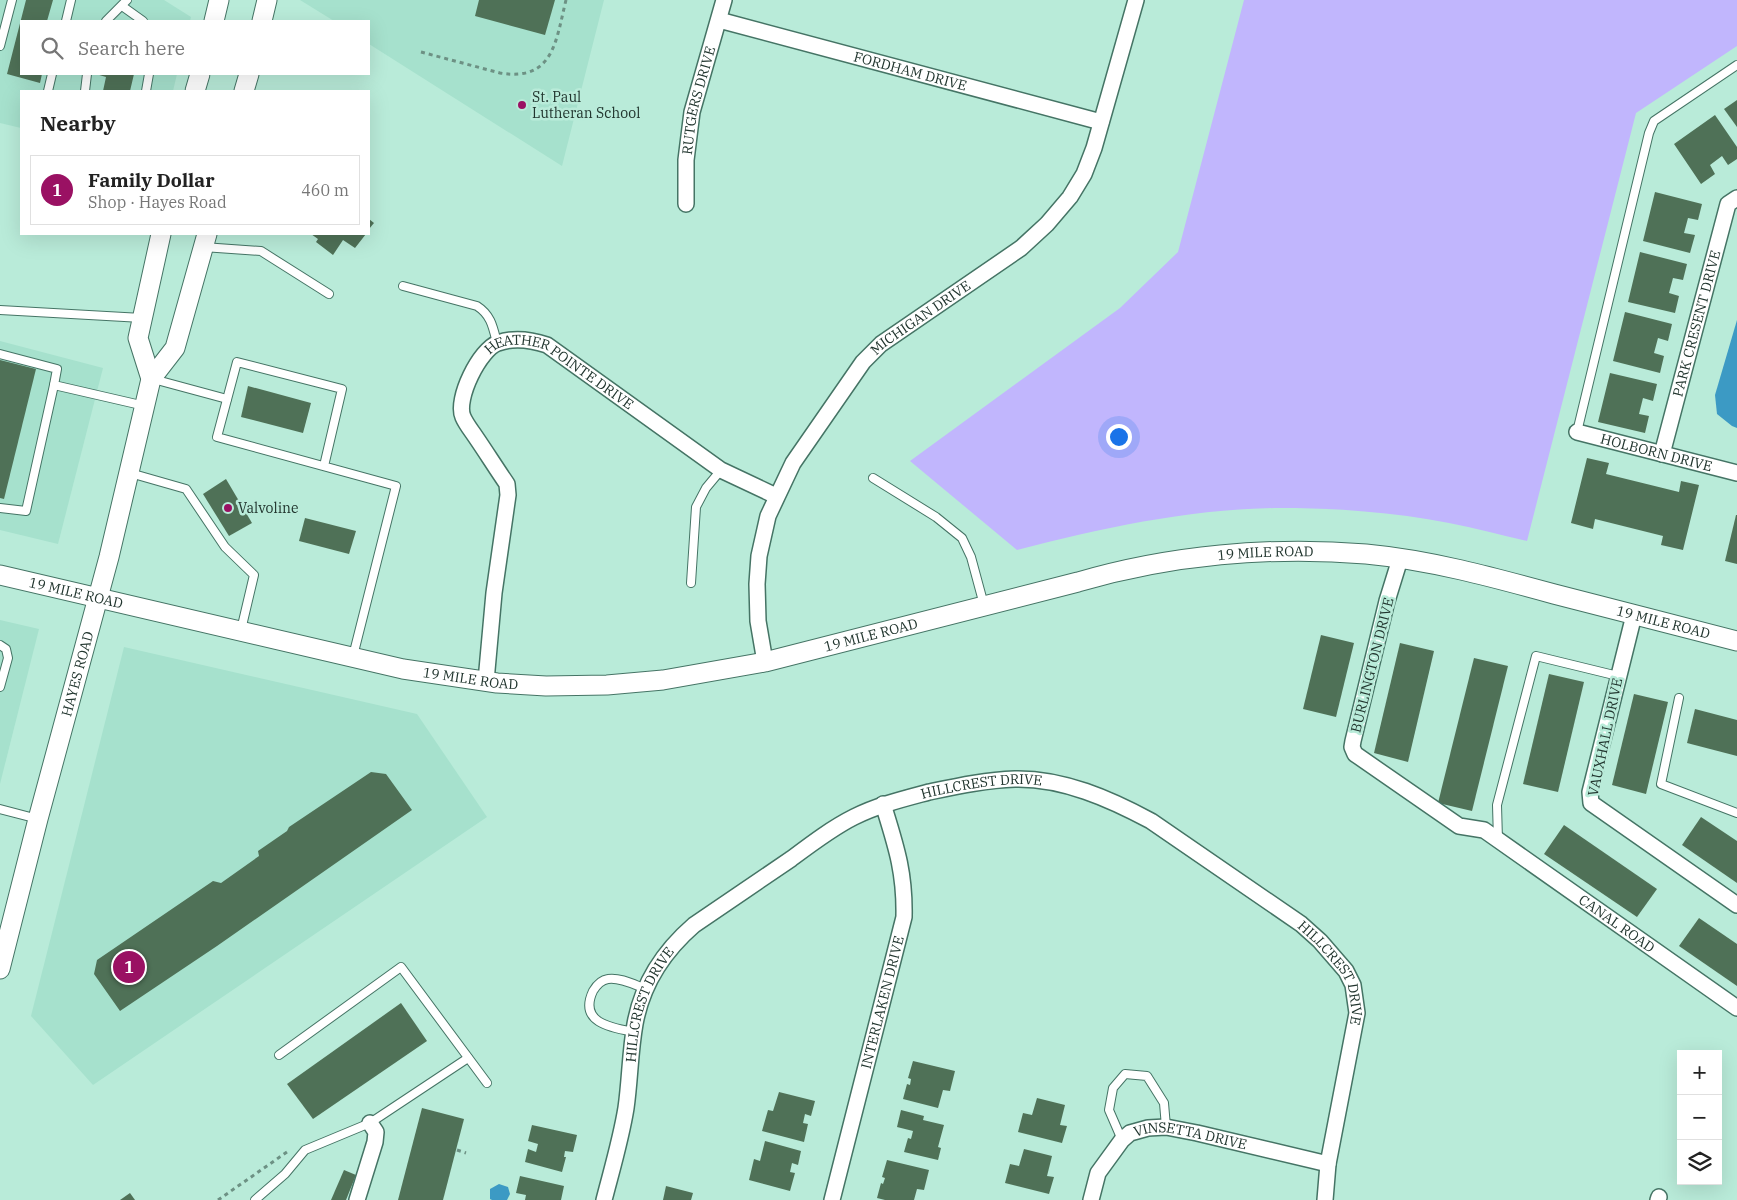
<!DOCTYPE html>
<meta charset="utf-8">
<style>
:root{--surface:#fff;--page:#f6f6f6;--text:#222;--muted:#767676;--line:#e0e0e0;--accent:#9a1163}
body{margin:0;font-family:"IBM Plex Serif",serif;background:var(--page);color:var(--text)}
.controls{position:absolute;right:15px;bottom:15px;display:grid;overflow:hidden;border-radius:0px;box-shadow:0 5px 20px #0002}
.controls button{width:45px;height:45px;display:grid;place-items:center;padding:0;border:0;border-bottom:1px solid var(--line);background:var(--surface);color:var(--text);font:25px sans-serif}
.you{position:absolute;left:1118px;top:436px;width:18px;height:18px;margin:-12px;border:4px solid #fff;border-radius:50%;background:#1a73e8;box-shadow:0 0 0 8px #1a73e833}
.badge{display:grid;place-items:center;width:32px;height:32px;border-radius:50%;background:var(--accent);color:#fff;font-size:16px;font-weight:700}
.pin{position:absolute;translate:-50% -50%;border:2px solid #fff;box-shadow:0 1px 5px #0006}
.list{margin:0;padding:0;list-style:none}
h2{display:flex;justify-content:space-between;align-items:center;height:65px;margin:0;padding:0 20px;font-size:21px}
h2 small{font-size:16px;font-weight:400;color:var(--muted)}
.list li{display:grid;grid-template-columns:32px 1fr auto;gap:15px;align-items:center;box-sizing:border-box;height:70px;margin:0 10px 10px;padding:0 10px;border:1px solid var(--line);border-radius:0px}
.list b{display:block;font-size:19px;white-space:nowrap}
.list p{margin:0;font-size:16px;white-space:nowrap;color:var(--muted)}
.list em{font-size:16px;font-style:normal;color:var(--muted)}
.icon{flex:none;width:28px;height:28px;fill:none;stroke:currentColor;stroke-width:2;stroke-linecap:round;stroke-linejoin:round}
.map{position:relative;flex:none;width:1737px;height:1200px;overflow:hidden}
.search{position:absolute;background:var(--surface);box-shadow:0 5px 20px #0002;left:20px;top:20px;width:350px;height:55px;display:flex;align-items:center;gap:12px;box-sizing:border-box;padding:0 18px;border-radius:0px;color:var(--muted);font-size:19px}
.panel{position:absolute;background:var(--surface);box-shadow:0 5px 20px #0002;left:20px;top:90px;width:350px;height:145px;border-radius:0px}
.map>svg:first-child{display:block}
.built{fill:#a6e1cd}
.green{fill:#c1b6fd}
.water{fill:#3c9ac4}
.building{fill:#4f7157}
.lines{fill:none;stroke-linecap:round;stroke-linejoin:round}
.service-casing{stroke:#457465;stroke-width:10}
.minor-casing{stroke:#457465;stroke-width:18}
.tertiary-casing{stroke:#457465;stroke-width:21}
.path{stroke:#6d9184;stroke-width:3;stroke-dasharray:4 4;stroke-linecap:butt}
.service{stroke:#fff;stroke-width:8}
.minor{stroke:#fff;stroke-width:15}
.tertiary{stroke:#fff;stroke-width:19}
.poi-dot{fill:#9a1163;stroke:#b9ebd9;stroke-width:2}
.labels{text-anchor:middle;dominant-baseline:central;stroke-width:5;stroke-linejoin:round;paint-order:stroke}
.street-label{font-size:14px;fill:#21352e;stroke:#b9ebd9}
.poi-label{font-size:14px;fill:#21352e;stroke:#b9ebd9;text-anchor:start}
</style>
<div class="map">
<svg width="1737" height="1200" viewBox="0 0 1737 1200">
<rect width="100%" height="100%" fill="#b9ebd9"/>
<g class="built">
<polygon points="0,0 164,0 191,17 190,21 21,21 21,74 177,74 173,91 21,91 21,128 0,123"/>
<polygon points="300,0 604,0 562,166 369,44 369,21 334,21"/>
<polygon points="0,341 103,368 58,544 0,530"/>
<polygon points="0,620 39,629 0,784"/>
<polygon points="124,647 417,714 487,817 93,1085 31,1016"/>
</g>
<path class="green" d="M 1244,0 L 1737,0 L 1737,46 L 1636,113 L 1527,541 C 1501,535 1475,528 1449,523 C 1394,512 1335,508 1279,508 C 1189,509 1103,528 1017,550 L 910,461 L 1120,308 L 1178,252 Z"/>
<g class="water">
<polygon points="1737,320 1737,428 1732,426 1717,414 1715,395"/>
<polygon points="499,1184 508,1187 510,1194 507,1200 492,1200 490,1199 490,1189"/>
</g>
<g class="building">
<polygon points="26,0 53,0 47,21 21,21 21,74 42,74 40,83 7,74"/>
<polygon points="479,0 555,0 545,35 475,16"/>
<polygon points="96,74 134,74 130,91 103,91 106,77"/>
<polygon points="1737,100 1737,127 1724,109"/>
<polygon points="1715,115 1737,147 1737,159 1728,165 1722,156 1710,165 1715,174 1701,184 1674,144"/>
<polygon points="1655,192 1702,204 1698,220 1688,218 1684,233 1695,235 1690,253 1643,241"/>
<polygon points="369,219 374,223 369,229"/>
<polygon points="311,234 366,234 355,248 343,240 333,255 316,242 318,239"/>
<polygon points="1640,252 1687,264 1683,280 1673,278 1669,293 1679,296 1675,313 1628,302"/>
<polygon points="1625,312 1672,324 1668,341 1658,338 1654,353 1664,356 1660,373 1613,361"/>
<polygon points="0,360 36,369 4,499 0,498"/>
<polygon points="1610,373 1657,384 1653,401 1643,398 1639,414 1649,416 1645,433 1598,422"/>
<polygon points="248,386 311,403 303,433 241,417"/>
<polygon points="1587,458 1609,463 1606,474 1679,492 1681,481 1699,485 1683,550 1661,545 1663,536 1595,519 1593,529 1571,523"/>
<polygon points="226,479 252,523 229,536 203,494"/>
<polygon points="1736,515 1737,515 1737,564 1725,561"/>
<polygon points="305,518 356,531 349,554 299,541"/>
<polygon points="1321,635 1354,643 1336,717 1303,709"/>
<polygon points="1400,643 1434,651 1408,762 1374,753"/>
<polygon points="1474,658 1508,666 1472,811 1438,803"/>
<polygon points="1549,674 1584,682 1558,792 1523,784"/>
<polygon points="1634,694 1668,702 1646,794 1612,785"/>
<polygon points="1695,709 1737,720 1737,756 1687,743"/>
<polygon points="371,772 386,774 412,810 217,946 120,1011 94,974 97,960 213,881 221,883 259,856 258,851 287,831 289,827"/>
<polygon points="1701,817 1737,841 1737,883 1682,845"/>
<polygon points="1564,825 1657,889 1637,917 1544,854"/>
<polygon points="1699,918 1737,944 1737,986 1679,946"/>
<polygon points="401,1003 427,1041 313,1119 287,1084"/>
<polygon points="913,1061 955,1071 950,1091 943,1090 938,1108 903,1099 907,1084 910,1085 911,1079 908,1078"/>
<polygon points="779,1092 815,1101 811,1116 805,1114 803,1123 808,1124 804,1142 762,1131 768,1110 773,1111"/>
<polygon points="1037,1098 1065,1105 1060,1125 1067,1126 1062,1143 1018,1132 1023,1113 1032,1115"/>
<polygon points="422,1108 464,1119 443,1200 398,1200"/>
<polygon points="901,1110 924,1116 923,1120 944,1125 938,1147 941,1148 938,1160 904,1152 908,1138 911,1139 913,1131 897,1127"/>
<polygon points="532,1125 577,1135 573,1152 565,1151 564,1157 566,1157 562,1172 525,1162 528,1149 536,1152 538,1144 528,1141"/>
<polygon points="765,1141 801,1151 798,1165 792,1163 790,1172 795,1173 790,1191 749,1180 754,1159 760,1161"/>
<polygon points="1024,1149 1052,1156 1047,1176 1054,1177 1049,1194 1005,1183 1010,1164 1019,1166"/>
<polygon points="887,1160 929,1170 924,1190 917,1189 914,1200 885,1200 877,1198 881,1183 883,1184 885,1178 882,1177"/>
<polygon points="344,1170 356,1175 346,1200 331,1200"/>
<polygon points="520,1176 564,1186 561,1200 525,1200 526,1195 516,1193"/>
<polygon points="666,1186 693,1193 691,1200 663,1200"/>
<polygon points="130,1193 135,1200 120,1200"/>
</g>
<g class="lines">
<g class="service-casing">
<g id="service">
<polyline points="122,6 143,21"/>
<polyline points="66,21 71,0"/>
<polyline points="106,21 127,0"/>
<polyline points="0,46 12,0"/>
<polyline points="48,91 52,74"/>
<polyline points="85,91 87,74"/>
<polyline points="146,91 149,74"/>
<polyline points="203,247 261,251 329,294"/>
<path d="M 403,286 L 477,306 C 491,315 493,327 497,343"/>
<polyline points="0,310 142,318"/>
<polyline points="0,354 57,369 54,385 145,406"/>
<polyline points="153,379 227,399"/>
<polyline points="1577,432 1649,133 1654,121 1737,65"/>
<polyline points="324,466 342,389 237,362 217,437 396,486 353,656"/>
<polyline points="130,473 186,489 225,547 254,575 241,630"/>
<polyline points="873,478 936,517 962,538 971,557 984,605"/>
<polyline points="0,508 26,511 54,385"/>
<polyline points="691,583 696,507 706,488 721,470"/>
<polyline points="0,645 6,649 8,658 0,687"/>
<polyline points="1679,698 1661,784 1737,813"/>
<polyline points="0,809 38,819"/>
<polyline points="1498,840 1497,805 1536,656 1618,676"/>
<path d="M 634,1032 C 612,1028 578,1023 593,991 C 596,986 601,980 608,979 C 620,977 635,985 646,989"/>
<polyline points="279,1055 401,967 487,1083"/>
<polyline points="1122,1140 1109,1110 1113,1088 1125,1074 1147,1076 1164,1103 1166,1127"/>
<polyline points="255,1200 285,1174 305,1150 370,1123 468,1058"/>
</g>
</g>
<g class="minor-casing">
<g id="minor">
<path id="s1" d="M 719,20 L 1101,122"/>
<path id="s2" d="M 686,204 L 686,160 L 692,112 L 724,0"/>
<path id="s3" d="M 1577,432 L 1737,473"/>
<path id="s4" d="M 1662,454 L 1728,204 L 1737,198"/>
<path id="s5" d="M 1400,559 L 1387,601 L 1353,741 L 1352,747 L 1355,754 L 1459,826 L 1484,830 L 1737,1008"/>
<polyline points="1634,615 1590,792 1591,803 1737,905"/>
<path id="s6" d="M 765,662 L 758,621 L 757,584 L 759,556 L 768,516 L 793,463 L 863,362 L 881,344 L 1021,248 L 1047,224 L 1070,197 L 1084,174 L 1094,148 L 1136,0"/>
<path id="s7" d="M 486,681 L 494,593 L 508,495 L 507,484 C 496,468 486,452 475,436 C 471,430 466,424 463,417 C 455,399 480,349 498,343 C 514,337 532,340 547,345 L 721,470 L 776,496"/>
<polyline points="357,1200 375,1142 376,1132 370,1123"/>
<path id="s8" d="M 604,1200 C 612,1169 621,1139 626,1108 C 630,1080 630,1052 635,1024 C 642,985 664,951 694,925 C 726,903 759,881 791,859 C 811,844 832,828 854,817 C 878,805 903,799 929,792 C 958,786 986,780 1015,779 C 1063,778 1110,799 1151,821 L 1301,924 L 1320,941 L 1346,971 L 1353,985 L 1357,1013 L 1328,1164 L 1325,1200"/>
<path id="s9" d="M 832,1200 L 904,917 C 905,872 896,846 883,804"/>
<path id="s10" d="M 1091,1200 L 1098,1173 L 1122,1140 L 1130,1133 L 1148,1128 L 1166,1127 L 1197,1133 L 1328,1164"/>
<polyline points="1658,1200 1659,1197"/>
</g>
</g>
<g class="tertiary-casing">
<g id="tertiary">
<polyline points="214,21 219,0"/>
<polyline points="262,21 267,0"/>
<polyline points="195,91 200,74"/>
<polyline points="244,91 249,74"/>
<polyline points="151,379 138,338 161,234"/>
<path id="s11" d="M 0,575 L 403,669 L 497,683 L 546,686 L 607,685 L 663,680 L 765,662 L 1078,582 C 1170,555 1270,546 1366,554 C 1430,560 1492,577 1554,594 C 1615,610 1676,625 1737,641"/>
<path id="s12" d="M 0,969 L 38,819 L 109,557 L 151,379 L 175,348 L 207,234"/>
</g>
</g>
<g class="path">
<path d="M 421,52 L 500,73 C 554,82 556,40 566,0"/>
<polyline points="457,1150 466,1153"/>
<polyline points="218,1200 287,1152"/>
</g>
<use href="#service" class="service"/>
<use href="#minor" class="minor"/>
<use href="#tertiary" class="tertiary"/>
</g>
<g class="poi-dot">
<circle cx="522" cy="105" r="5"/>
<circle cx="228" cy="508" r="5"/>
</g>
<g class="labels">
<g class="street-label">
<text stroke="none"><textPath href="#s1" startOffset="198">FORDHAM DRIVE</textPath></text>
<text stroke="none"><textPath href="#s2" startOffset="105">RUTGERS DRIVE</textPath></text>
<text stroke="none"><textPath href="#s6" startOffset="402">MICHIGAN DRIVE</textPath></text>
<text stroke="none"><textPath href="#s4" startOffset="135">PARK CRESENT DRIVE</textPath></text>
<text stroke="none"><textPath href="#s7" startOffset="435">HEATHER POINTE DRIVE</textPath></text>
<text stroke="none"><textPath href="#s3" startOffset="82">HOLBORN DRIVE</textPath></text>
<text stroke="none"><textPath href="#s11" startOffset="1292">19 MILE ROAD</textPath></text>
<text stroke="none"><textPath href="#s11" startOffset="78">19 MILE ROAD</textPath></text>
<text stroke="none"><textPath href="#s11" startOffset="1698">19 MILE ROAD</textPath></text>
<text stroke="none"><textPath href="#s11" startOffset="888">19 MILE ROAD</textPath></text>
<text transform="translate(1372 665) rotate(-76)">BURLINGTON DRIVE</text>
<text stroke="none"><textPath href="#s12" startOffset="305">HAYES ROAD</textPath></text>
<text stroke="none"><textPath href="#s11" startOffset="482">19 MILE ROAD</textPath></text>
<text transform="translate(1605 737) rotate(-78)">VAUXHALL DRIVE</text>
<text stroke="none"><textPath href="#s8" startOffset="622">HILLCREST DRIVE</textPath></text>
<text stroke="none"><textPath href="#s5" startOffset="516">CANAL ROAD</textPath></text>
<text stroke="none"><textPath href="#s8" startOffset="1042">HILLCREST DRIVE</textPath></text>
<text stroke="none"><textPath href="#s9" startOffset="204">INTERLAKEN DRIVE</textPath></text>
<text stroke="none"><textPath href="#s8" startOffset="202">HILLCREST DRIVE</textPath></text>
<text stroke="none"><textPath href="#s10" startOffset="141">VINSETTA DRIVE</textPath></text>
</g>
<g class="poi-label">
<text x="532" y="97">St. Paul<tspan x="532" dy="16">Lutheran School</tspan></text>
<text x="238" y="508">Valvoline</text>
</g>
</g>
</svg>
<div class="controls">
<button>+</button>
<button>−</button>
<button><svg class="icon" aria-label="layers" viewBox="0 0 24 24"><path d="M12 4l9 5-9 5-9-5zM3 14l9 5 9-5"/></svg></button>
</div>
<div class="you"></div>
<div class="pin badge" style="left:129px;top:967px">1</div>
<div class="search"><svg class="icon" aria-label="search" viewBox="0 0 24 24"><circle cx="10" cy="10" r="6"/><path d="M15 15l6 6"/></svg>Search here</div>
<section class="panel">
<h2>Nearby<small></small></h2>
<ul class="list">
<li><span class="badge">1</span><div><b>Family Dollar</b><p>Shop · Hayes Road</p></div><em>460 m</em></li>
</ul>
</section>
</div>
